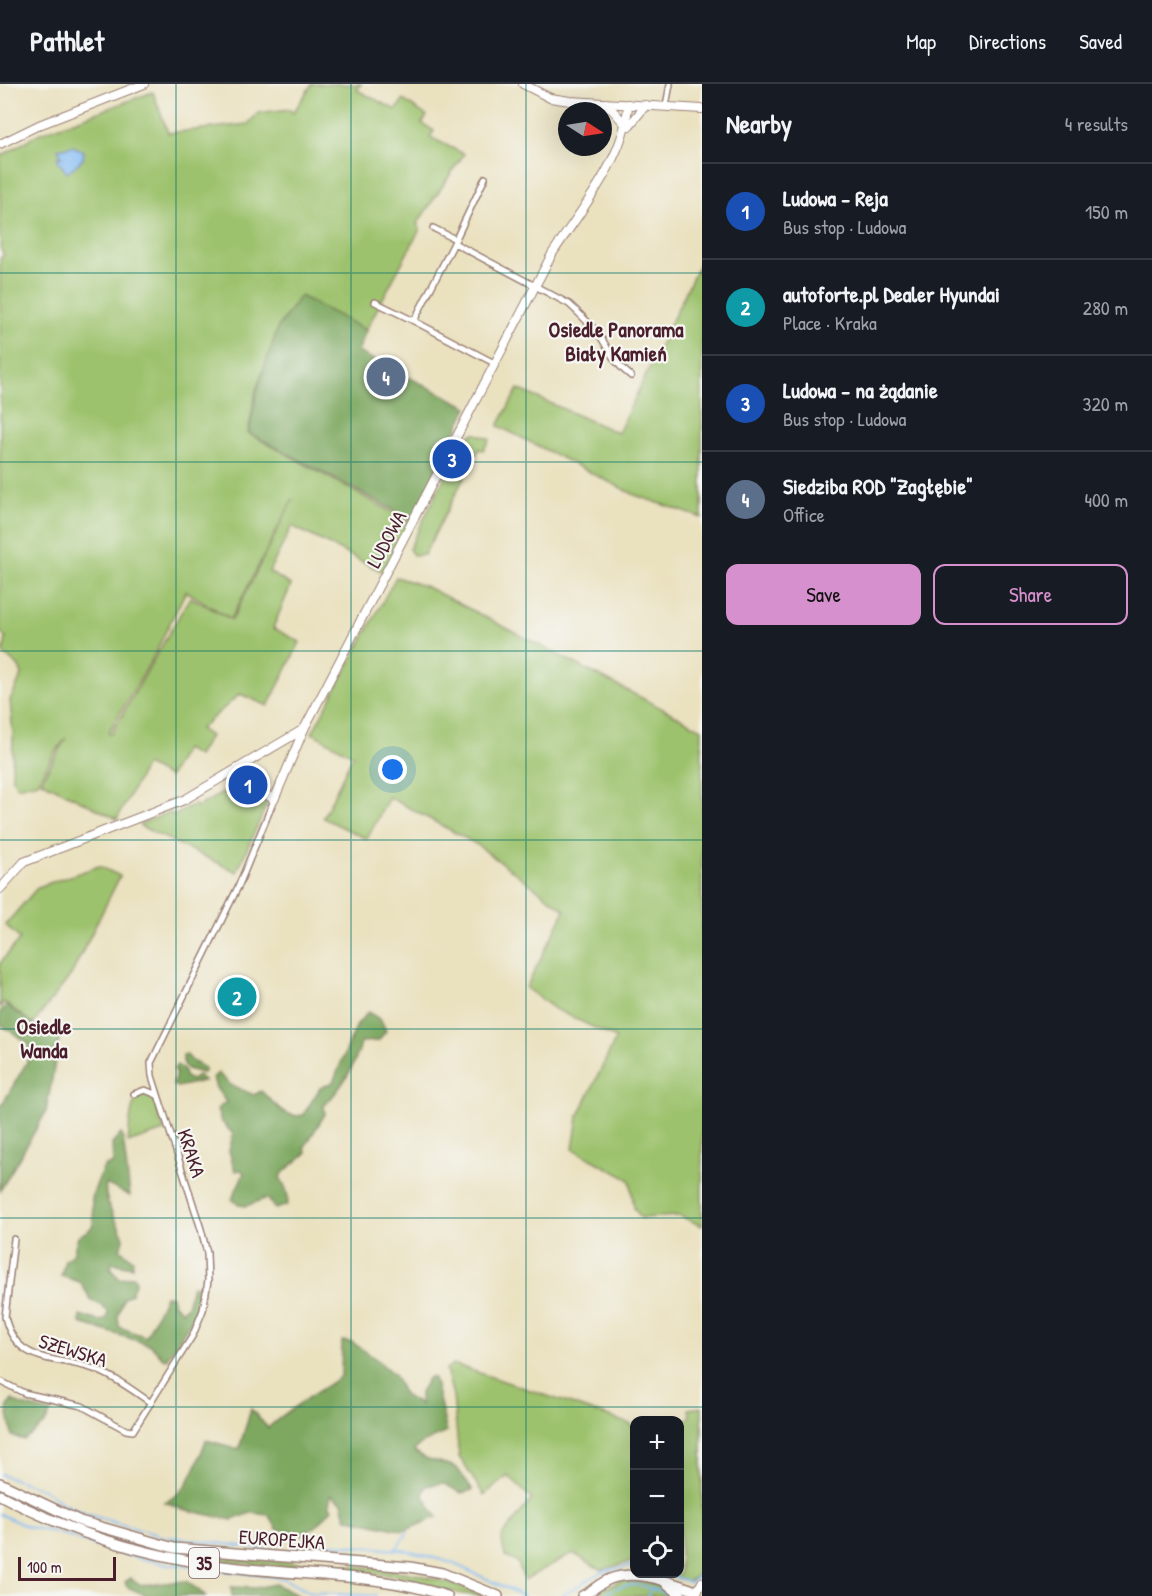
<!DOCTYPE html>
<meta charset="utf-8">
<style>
:root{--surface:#171b24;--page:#242831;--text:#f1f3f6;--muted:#9ea1a6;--line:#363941;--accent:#d690ce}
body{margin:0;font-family:"Patrick Hand",sans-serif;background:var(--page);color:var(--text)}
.controls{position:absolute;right:18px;bottom:18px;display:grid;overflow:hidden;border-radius:12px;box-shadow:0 6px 24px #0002}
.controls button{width:54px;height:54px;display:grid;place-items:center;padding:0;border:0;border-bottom:2px solid var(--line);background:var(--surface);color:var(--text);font:30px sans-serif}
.compass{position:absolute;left:558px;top:18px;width:54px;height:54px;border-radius:50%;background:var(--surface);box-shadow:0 6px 24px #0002;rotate:102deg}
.scale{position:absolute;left:18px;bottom:15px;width:98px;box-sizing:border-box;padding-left:6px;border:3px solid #4a1f2b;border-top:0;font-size:16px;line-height:21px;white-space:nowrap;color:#4a1f2b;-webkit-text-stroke:4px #f6f6f2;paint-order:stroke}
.you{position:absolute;left:393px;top:686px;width:21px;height:21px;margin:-15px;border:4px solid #fff;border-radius:50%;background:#1a73e8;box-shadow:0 0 0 9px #1a73e833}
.badge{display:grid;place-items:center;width:39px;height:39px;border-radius:50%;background:var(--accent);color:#fff;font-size:20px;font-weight:700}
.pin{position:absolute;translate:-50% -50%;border:3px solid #fff;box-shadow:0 2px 6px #0006}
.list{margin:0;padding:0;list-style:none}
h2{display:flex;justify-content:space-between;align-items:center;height:78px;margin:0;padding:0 24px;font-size:26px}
h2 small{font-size:20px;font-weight:400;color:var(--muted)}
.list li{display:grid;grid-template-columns:39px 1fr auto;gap:18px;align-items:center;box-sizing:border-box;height:96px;padding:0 24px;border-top:2px solid var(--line)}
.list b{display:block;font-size:22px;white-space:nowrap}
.list p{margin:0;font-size:20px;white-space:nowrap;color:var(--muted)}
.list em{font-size:20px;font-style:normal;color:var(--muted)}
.actions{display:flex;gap:12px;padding:18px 24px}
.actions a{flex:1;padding:14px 0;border:2px solid var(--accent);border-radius:12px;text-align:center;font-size:21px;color:var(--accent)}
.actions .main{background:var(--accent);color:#111}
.icon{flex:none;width:33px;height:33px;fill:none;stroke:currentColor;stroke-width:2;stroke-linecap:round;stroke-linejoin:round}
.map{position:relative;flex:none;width:702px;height:1512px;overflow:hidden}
header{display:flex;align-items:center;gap:36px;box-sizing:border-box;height:84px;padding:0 30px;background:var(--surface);border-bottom:2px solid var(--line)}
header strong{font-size:28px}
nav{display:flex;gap:33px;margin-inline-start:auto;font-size:21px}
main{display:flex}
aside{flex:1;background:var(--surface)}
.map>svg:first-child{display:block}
.green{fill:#9dc26d;stroke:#74704c;stroke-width:1.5;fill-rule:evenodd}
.forest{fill:#7ea860;stroke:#646446;stroke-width:1.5}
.water{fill:#84bcf4;stroke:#676e90;stroke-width:1.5}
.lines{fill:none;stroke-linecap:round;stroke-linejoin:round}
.stream{stroke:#84bcf4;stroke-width:2}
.street-casing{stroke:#9a8075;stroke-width:8}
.secondary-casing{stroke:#9a8075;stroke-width:10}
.primary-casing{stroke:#9a8075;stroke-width:12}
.street{stroke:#fff;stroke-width:5}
.secondary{stroke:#fff;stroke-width:8}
.primary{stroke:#fff;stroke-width:9}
.grid{fill:none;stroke:#0f766e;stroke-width:1.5;stroke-opacity:0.55}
.labels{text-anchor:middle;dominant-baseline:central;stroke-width:4.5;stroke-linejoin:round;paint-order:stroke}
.shield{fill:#f6f6f2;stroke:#7e6067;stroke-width:1.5}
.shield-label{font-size:18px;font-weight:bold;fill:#4a1f2b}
.street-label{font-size:20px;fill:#4a1f2b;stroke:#f6f6f2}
.neighbourhood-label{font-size:21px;font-weight:bold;fill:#4a1f2b;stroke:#f6f6f2}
</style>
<header>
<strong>Pathlet</strong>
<nav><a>Map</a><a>Directions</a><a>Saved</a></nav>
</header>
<main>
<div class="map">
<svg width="702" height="1512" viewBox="0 0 702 1512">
<rect width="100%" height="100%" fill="#f6f6f2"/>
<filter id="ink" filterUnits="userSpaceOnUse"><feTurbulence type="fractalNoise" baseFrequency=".0167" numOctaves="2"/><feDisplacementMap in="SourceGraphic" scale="12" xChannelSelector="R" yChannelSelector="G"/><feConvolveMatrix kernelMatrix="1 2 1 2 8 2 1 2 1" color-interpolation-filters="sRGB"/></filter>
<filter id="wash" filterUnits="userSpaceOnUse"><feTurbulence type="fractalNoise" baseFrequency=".008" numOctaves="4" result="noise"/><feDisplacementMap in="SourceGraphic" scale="24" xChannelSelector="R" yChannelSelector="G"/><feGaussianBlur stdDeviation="1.35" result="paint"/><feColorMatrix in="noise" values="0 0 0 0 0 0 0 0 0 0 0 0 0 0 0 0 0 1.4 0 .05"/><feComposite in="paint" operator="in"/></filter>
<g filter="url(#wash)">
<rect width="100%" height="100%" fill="#eae1bf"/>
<g class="green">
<path d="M 312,0 L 361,0 L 357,6 L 396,26 L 403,16 L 427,32 L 422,39 L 434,47 L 430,53 L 464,70 L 417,140 L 420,145 L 366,246 L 308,217 L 279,243 L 256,306 L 248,349 L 410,438 L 383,488 L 292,442 L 269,488 L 291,501 L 273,544 L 300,558 L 268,622 L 240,610 L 200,645 L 210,652 L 198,672 L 185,665 L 169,693 L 146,681 L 117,735 L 41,697 L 66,654 L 55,668 L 38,698 L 17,703 L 12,692 L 13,651 L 10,616 L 22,591 L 19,583 L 3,569 L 6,555 L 0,547 L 0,174 L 4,171 L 0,164 L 0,73 L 38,50 L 153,8 L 168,49 L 248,40 L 258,29 L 289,25 L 293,29 ZM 293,415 L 232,536 L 190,513 L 111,650 L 108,649 L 151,577 L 186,507 L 231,535 Z"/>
<polygon points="702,174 702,434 635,411 498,342 518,305 618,349"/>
<polygon points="474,349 490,355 483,366 479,365 424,471 413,471 409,465 463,356"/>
<polygon points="396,493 427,503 702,645 702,1142 680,1132 641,1134 634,1124 630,1096 573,1065 578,1033 616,954 555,925 526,904 565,826 476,760 389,713 367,755 323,734 353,671 312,649"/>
<polygon points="242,698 257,709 250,718 253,720 260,710 267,720 237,788 140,742 140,740 170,728 174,732 194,720 197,723"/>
<polygon points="99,782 120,792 71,891 33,940 4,918 0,923 0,879 20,855 5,841 38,803"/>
<path d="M 147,1009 L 153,1012 L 164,1047 L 128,1059 C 130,1044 128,1011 147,1009 Z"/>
<polygon points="453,1280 630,1340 634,1346 634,1477 601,1486 573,1469 524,1496 518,1479 505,1472 501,1453 532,1415 508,1392 484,1411 459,1373 453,1312 446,1285"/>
<polygon points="702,1323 702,1480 696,1493 688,1497 667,1490 680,1490 680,1344 690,1332 689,1325"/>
<path d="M 0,1404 C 77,1444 156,1468 243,1475 C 322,1482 410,1477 484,1512 C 451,1512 420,1495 387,1491 C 319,1483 250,1483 182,1472 C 134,1464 87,1447 43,1427 C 31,1422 6,1415 0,1404 Z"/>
<polygon points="621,1496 653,1499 678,1512 596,1512 603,1505"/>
</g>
<g class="forest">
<polygon points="300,212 366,246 358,268 468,323 412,436 249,349 257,306 278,243"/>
<polygon points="6,921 37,943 60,951 46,1028 0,1107 0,1024 27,978 28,959 0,940 0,928"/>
<path d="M 368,928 L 381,936 L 386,947 L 378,957 L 361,958 C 356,982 340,1005 324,1022 L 325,1030 L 304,1064 L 307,1068 C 298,1078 284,1085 280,1093 C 285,1103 290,1110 287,1121 L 276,1125 L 267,1114 L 246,1122 L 239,1121 L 232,1115 L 244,1089 L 241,1086 L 235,1087 L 229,1067 L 233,1050 L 221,1037 L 217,1025 L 226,1018 L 216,1004 L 213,994 L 218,989 L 231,1001 L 254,1011 L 261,1007 C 274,1018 285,1036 303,1031 L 320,1004 L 333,998 L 357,941 Z"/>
<polygon points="186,970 192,977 205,984 203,989 187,985 183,980 183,971"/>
<polygon points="177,981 183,985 186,994 192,996 199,991 204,997 177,1003 173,1001 176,989 174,985"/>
<path d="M 121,1050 L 123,1053 L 130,1112 L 106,1100 C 102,1120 125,1149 124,1155 C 124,1159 121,1161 120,1165 L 133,1176 L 132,1183 L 112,1179 L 111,1186 L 120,1195 L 134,1192 L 136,1197 L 131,1210 L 124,1214 L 118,1231 L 119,1243 L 146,1253 L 165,1212 L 172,1212 L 174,1220 L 182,1227 L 187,1222 L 192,1202 L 201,1202 L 195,1231 L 167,1275 L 163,1274 L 151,1261 L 80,1239 L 80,1231 L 100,1237 L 107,1235 L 108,1228 L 101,1221 L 92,1217 L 80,1198 L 61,1192 L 65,1176 L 73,1170 L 78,1152 C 102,1142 91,1134 92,1116 C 93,1106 100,1092 104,1083 L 113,1079 L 112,1060 Z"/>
<path d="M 342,1257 L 352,1258 L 376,1275 L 394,1291 L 404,1311 L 420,1321 L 420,1308 L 429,1293 L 434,1294 L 447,1348 L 420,1360 L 414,1367 L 425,1374 L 456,1383 L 473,1406 L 461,1409 L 443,1399 L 426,1402 L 423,1411 L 437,1433 L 404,1447 L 346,1434 L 342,1418 L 331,1411 L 329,1420 L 332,1425 L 319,1440 L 303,1451 L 277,1445 L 269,1431 L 251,1429 L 232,1436 L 182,1425 L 165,1418 C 190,1407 197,1380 206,1356 L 239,1365 L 251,1325 L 268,1344 C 289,1324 317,1309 341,1292 Z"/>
<polygon points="12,1316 21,1321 51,1328 45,1339 24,1356 12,1352 7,1324"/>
<polygon points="131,1494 141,1501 186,1497 206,1512 148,1512 127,1503 125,1498"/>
<polygon points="275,1500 299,1512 232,1512 231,1503 255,1504"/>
</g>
<polygon class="water" points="72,62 84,67 83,75 67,89 58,77 58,73 62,73 58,65"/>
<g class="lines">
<g class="stream">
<polyline points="0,1390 45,1406 64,1420 86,1430 161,1452 272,1466 306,1466 321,1459 410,1467 452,1479 524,1512"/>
<polyline points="0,1430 28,1443 58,1449 114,1468 161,1479 282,1494 311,1509 376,1512"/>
<polyline points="396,1465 408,1448"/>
<polyline points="665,1490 690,1498 697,1494 702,1484"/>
<polyline points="561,1512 601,1488 634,1481"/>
<path d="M 603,1512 C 626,1493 647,1502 672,1512"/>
<polyline points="648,1512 651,1504"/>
</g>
</g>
</g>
<g filter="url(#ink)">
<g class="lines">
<g class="street-casing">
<g id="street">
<polyline points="666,22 670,0"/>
<polyline points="433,144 455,155"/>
<polyline points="454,159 485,94"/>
<polyline points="375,218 414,237"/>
<path d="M 496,280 L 414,237 L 454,159 L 569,220 C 581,231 592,241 602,255 C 611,270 616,281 631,292"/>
<polyline points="134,1010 145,1006 157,1011"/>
<path d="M 14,1155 L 5,1233 C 17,1284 61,1271 99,1287 C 118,1295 134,1307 151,1319"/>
<polyline points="0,1297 24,1309 82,1322 126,1346 133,1347 193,1251 203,1226 208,1197 207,1169 201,1145 152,992 151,979 239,801 274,716"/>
</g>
</g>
<g class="secondary-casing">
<g id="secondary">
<polyline points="523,0 550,14 570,17 702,25"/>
<polyline points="606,19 626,41"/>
<polyline points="629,42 646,21"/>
<polyline points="0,60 39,41 144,0"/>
<path d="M 236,687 L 274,716 L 304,645 L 552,170 C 580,127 626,73 628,20"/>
<polyline points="0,805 24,778 184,716 304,645"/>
<polyline points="695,1512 702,1498"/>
</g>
</g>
<g class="primary-casing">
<g id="primary">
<polyline points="0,1399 80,1437 174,1464 410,1483 442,1489 498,1512"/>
<path d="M 0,1411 C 76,1452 154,1475 239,1484 C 310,1492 379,1490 447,1512"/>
<polyline points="665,1498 682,1512"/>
<path d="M 582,1512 C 592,1507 600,1499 610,1495 C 637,1484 671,1499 697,1507"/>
</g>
</g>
<use href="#street" class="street"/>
<use href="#secondary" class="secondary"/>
<use href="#primary" class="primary"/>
</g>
</g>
<path class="grid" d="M 176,0 L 176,1512M 351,0 L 351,1512M 526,0 L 526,1512M 0,189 L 702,189M 0,378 L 702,378M 0,567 L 702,567M 0,756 L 702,756M 0,945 L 702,945M 0,1134 L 702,1134M 0,1323 L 702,1323"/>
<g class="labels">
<rect class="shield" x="189" y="1464" width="30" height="30" rx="4.5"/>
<g class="shield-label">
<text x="204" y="1479">35</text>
</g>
<g class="street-label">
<text transform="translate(386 455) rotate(-62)">LUDOWA</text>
<text transform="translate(192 1069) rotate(72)">KRAKA</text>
<text transform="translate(73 1266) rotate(17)">SZEWSKA</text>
<text transform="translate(282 1455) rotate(4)">EUROPEJKA</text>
</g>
<g class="neighbourhood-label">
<text x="616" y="245">Osiedle Panorama<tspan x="616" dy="24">Biały Kamień</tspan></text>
<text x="44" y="942">Osiedle<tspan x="44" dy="24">Wanda</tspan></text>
</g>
</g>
</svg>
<div class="controls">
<button>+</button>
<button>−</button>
<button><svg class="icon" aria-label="locate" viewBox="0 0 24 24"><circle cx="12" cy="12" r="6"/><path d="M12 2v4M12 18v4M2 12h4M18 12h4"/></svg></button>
</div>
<svg class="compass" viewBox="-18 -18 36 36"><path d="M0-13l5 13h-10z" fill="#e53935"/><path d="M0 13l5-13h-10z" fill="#9ea1a6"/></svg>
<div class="scale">100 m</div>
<div class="you"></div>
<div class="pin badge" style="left:248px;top:701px;background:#1a4fb4">1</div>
<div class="pin badge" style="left:237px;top:913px;background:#0f9aa8">2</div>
<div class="pin badge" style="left:452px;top:375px;background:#1a4fb4">3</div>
<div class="pin badge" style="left:386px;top:293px;background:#5c6f8a">4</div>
</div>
<aside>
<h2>Nearby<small>4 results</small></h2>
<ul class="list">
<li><span class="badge" style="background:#1a4fb4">1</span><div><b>Ludowa - Reja</b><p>Bus stop · Ludowa</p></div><em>150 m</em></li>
<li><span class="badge" style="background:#0f9aa8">2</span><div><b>autoforte.pl Dealer Hyundai</b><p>Place · Kraka</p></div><em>280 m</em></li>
<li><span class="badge" style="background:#1a4fb4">3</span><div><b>Ludowa - na żądanie</b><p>Bus stop · Ludowa</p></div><em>320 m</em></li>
<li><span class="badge" style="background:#5c6f8a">4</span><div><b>Siedziba ROD &quot;Zagłębie&quot;</b><p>Office</p></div><em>400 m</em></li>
</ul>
<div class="actions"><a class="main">Save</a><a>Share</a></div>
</aside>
</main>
